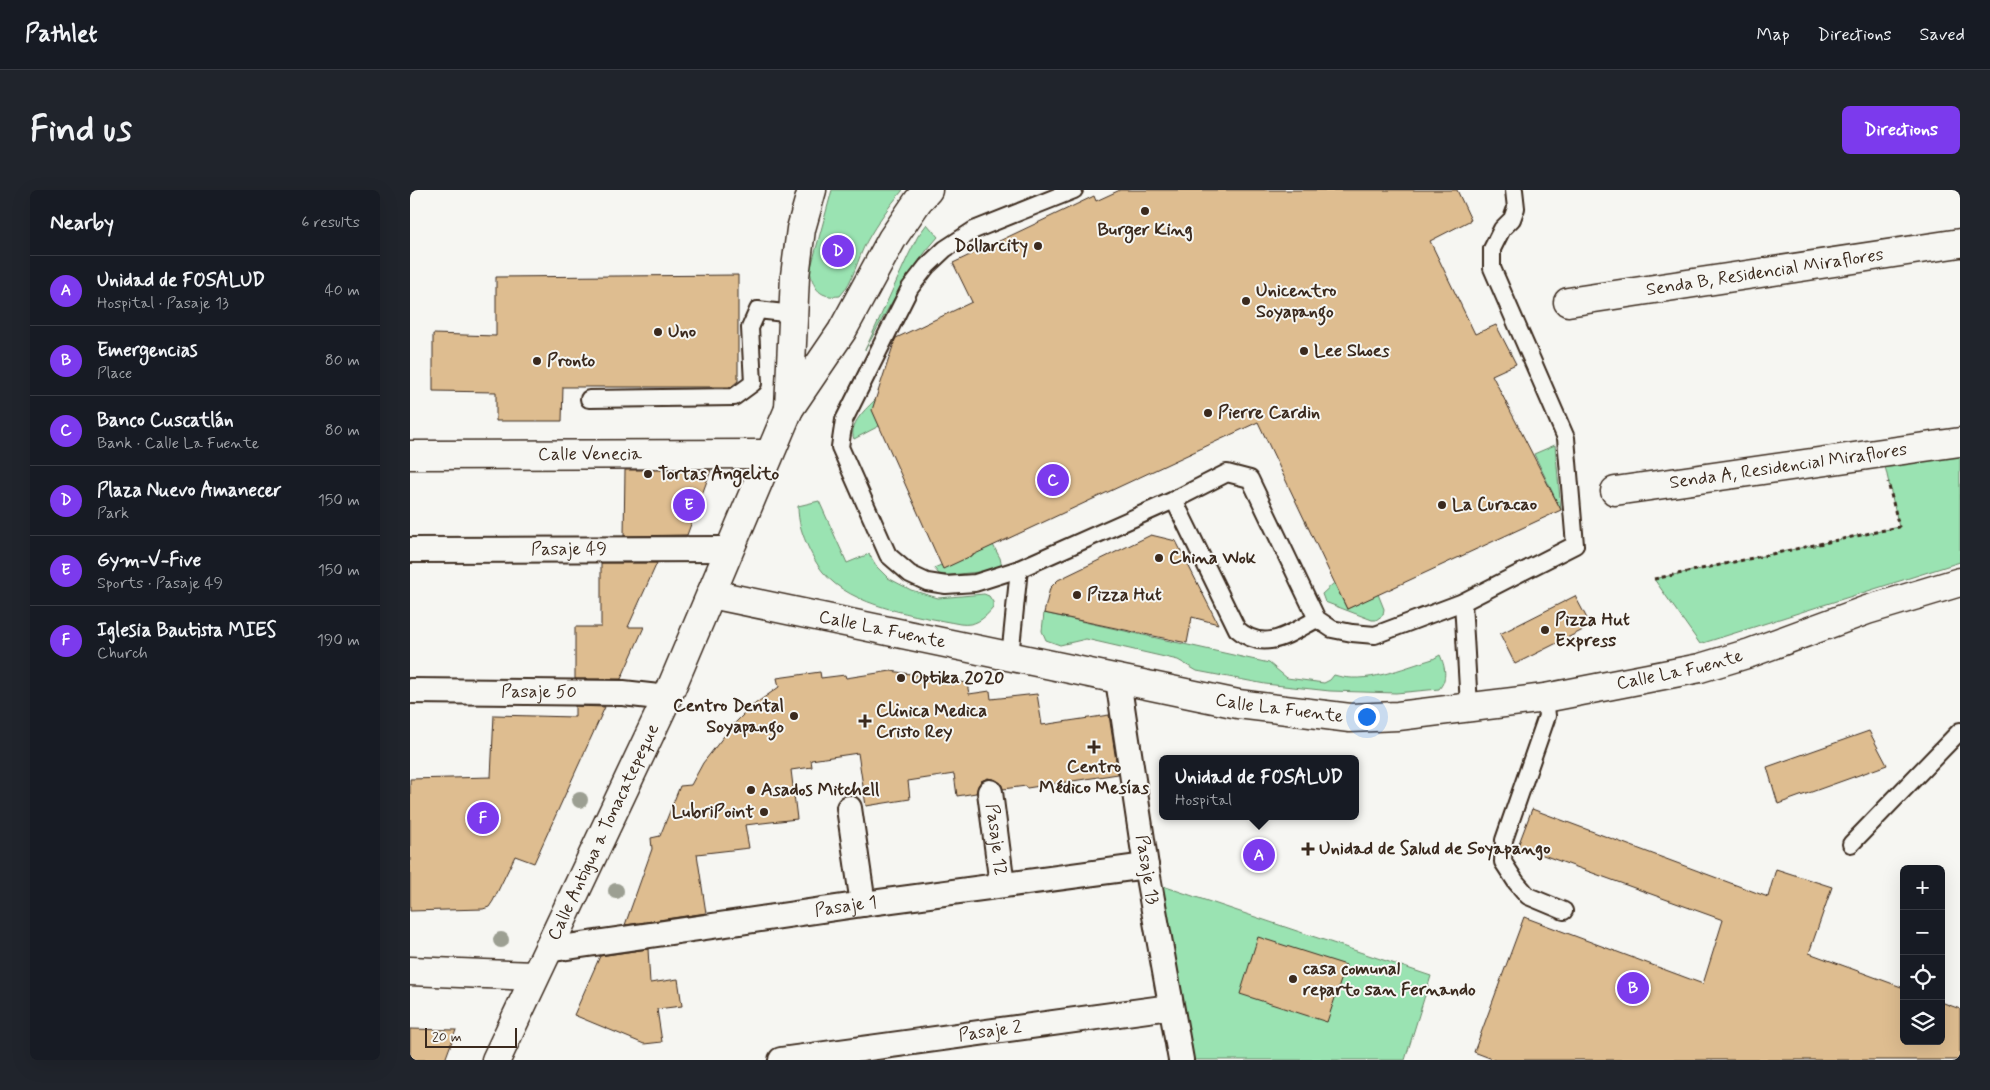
<!DOCTYPE html>
<meta charset="utf-8">
<style>
:root{--surface:#171b24;--page:#20242c;--text:#f1f3f6;--muted:#9ea1a6;--line:#363941;--accent:#7c3aed}
body{margin:0;font-family:Mynerve,sans-serif;background:var(--page);color:var(--text)}
.controls{position:absolute;right:15px;bottom:15px;display:grid;overflow:hidden;border-radius:8px;box-shadow:0 5px 20px #0002}
.controls button{width:45px;height:45px;display:grid;place-items:center;padding:0;border:0;border-bottom:1px solid var(--line);background:var(--surface);color:var(--text);font:25px sans-serif}
.scale{position:absolute;left:15px;bottom:12px;width:92px;box-sizing:border-box;padding-left:5px;border:2px solid #3b2a1e;border-top:0;font-size:14px;line-height:18px;white-space:nowrap;color:#3b2a1e;-webkit-text-stroke:4px #f6f6f2;paint-order:stroke}
.you{position:absolute;left:956px;top:526px;width:18px;height:18px;margin:-12px;border:4px solid #fff;border-radius:50%;background:#1a73e8;box-shadow:0 0 0 8px #1a73e833}
.badge{display:grid;place-items:center;width:32px;height:32px;border-radius:50%;background:var(--accent);color:#fff;font-size:16px;font-weight:700}
.pin{position:absolute;translate:-50% -50%;border:2px solid #fff;box-shadow:0 1px 5px #0006}
.popup{position:absolute;left:749px;top:565px;width:200px;height:65px;box-sizing:border-box;display:grid;place-content:center;border-radius:8px;background:var(--surface);filter:drop-shadow(0 1px 4px #0005);font-size:16px;white-space:nowrap;color:var(--muted)}
.popup b{font-size:19px;color:var(--text)}
.popup::after{content:'';position:absolute;left:50%;top:100%;margin-left:-10px;border:10px solid transparent;border-top-color:var(--surface)}
.list{margin:0;padding:0;list-style:none}
h2{display:flex;justify-content:space-between;align-items:center;height:65px;margin:0;padding:0 20px;font-size:21px}
h2 small{font-size:16px;font-weight:400;color:var(--muted)}
.list li{display:grid;grid-template-columns:32px 1fr auto;gap:15px;align-items:center;box-sizing:border-box;height:70px;padding:0 20px;border-top:1px solid var(--line)}
.list b{display:block;font-size:19px;white-space:nowrap}
.list p{margin:0;font-size:16px;white-space:nowrap;color:var(--muted)}
.list em{font-size:16px;font-style:normal;color:var(--muted)}
.icon{flex:none;width:28px;height:28px;fill:none;stroke:currentColor;stroke-width:2;stroke-linecap:round;stroke-linejoin:round}
.map{position:relative;flex:none;width:1550px;height:870px;overflow:hidden;border-radius:8px}
header{display:flex;align-items:center;gap:30px;box-sizing:border-box;height:70px;padding:0 25px;background:var(--surface);border-bottom:1px solid var(--line)}
header strong{font-size:24px}
nav{display:flex;gap:28px;margin-inline-start:auto;font-size:18px}
.intro{display:flex;align-items:center;justify-content:space-between;box-sizing:border-box;height:120px;padding:0 30px}
h1{margin:0;font-size:35px}
.button{padding:12px 22px;border-radius:8px;background:var(--accent);color:#fff;font-size:18px;font-weight:700}
main{display:flex;gap:30px;padding:0 30px}
aside{flex:1;background:var(--surface);border-radius:8px;box-shadow:0 5px 20px #0002}
.map>svg:first-child{display:block}
.green{fill:#9ae3b2;stroke:#6a8668}
.building{fill:#debd90;stroke:#3b2a1e}
.lines{fill:none;stroke-linecap:round;stroke-linejoin:round}
.service-casing{stroke:#3b2a1e;stroke-width:20}
.pedestrian-casing{stroke:#3b2a1e;stroke-width:28}
.minor-casing{stroke:#3b2a1e;stroke-width:31}
.tertiary-casing{stroke:#3b2a1e;stroke-width:31}
.secondary-casing{stroke:#3b2a1e;stroke-width:31}
.path{stroke:#3b2a1e;stroke-width:3;stroke-dasharray:4 4;stroke-linecap:butt}
.service{stroke:#f6f6f2;stroke-width:16}
.pedestrian{stroke:#f6f6f2;stroke-width:24}
.minor{stroke:#f6f6f2;stroke-width:28}
.tertiary{stroke:#f6f6f2;stroke-width:28}
.secondary{stroke:#f6f6f2;stroke-width:28}
.tree{fill:#9c9f92}
.poi-dot{fill:#3b2a1e;stroke:#f6f6f2;stroke-width:2}
.labels{text-anchor:middle;dominant-baseline:central;stroke-width:4;stroke-linejoin:round;paint-order:stroke}
.poi-label{font-size:18px;font-weight:bold;fill:#3b2a1e;stroke:#f6f6f2;text-anchor:start}
.street-label{font-size:18px;fill:#3b2a1e;stroke:#f6f6f2}
</style>
<header>
<strong>Pathlet</strong>
<nav><a>Map</a><a>Directions</a><a>Saved</a></nav>
</header>
<div class="intro"><h1>Find us</h1><a class="button">Directions</a></div>
<main>
<aside>
<h2>Nearby<small>6 results</small></h2>
<ul class="list">
<li><span class="badge">A</span><div><b>Unidad de FOSALUD</b><p>Hospital · Pasaje 13</p></div><em>40 m</em></li>
<li><span class="badge">B</span><div><b>Emergencias</b><p>Place</p></div><em>80 m</em></li>
<li><span class="badge">C</span><div><b>Banco Cuscatlán</b><p>Bank · Calle La Fuente</p></div><em>80 m</em></li>
<li><span class="badge">D</span><div><b>Plaza Nuevo Amanecer</b><p>Park</p></div><em>150 m</em></li>
<li><span class="badge">E</span><div><b>Gym-V-Five</b><p>Sports · Pasaje 49</p></div><em>150 m</em></li>
<li><span class="badge">F</span><div><b>Iglesia Bautista MIES</b><p>Church</p></div><em>190 m</em></li>
</ul>
</aside>
<div class="map">
<svg width="1550" height="870" viewBox="0 0 1550 870">
<rect width="100%" height="100%" fill="#f6f6f2"/>
<filter id="ink" filterUnits="userSpaceOnUse"><feTurbulence type="fractalNoise" baseFrequency=".02" numOctaves="2"/><feDisplacementMap in="SourceGraphic" scale="10" xChannelSelector="R" yChannelSelector="G"/><feConvolveMatrix kernelMatrix="1 2 1 2 8 2 1 2 1" color-interpolation-filters="sRGB"/></filter>
<g filter="url(#ink)">
<g class="green">
<path d="M 422,0 L 493,0 C 479,16 467,33 457,51 C 447,69 444,91 430,106 C 410,108 404,100 400,81 Z"/>
<path d="M 517,34 L 528,47 C 498,80 477,121 455,160 L 498,66 L 508,46 Z"/>
<path d="M 466,209 L 469,236 L 444,249 C 438,234 456,219 466,209 Z"/>
<polygon points="1550,252 1550,372 1290,454 1244,389 1489,337 1472,263"/>
<polygon points="1145,255 1151,320 1124,264"/>
<path d="M 409,311 L 437,373 L 459,364 L 467,377 L 478,388 L 501,400 L 528,408 L 574,404 L 579,406 L 583,412 L 583,418 C 573,430 565,436 550,434 C 508,426 441,417 413,382 C 407,375 403,367 399,359 C 392,344 388,332 388,316 Z"/>
<polygon points="583,355 590,368 592,377 588,380 539,385 529,384 524,378 531,375 533,378"/>
<polygon points="924,393 937,419 968,404 974,419 973,425 966,430 962,430 915,412 912,404"/>
<path d="M 634,423 L 859,473 L 877,488 L 914,493 L 920,490 L 924,485 C 956,495 992,478 1023,469 L 1030,465 C 1035,476 1038,489 1029,499 L 986,503 L 920,501 L 855,494 L 787,481 L 768,470 L 676,449 L 650,455 L 636,450 L 632,441 Z"/>
<polygon points="738,691 1021,786 995,870 770,870"/>
</g>
<g class="building">
<polygon points="710,0 1047,0 1061,30 1020,51 1065,144 1086,135 1106,174 1082,185 1151,320 937,419 848,232 533,379 462,220 485,150 486,148 562,112 543,73 684,6 686,11"/>
<polygon points="328,85 328,191 321,197 153,197 152,231 86,231 86,202 23,201 23,144 86,146 86,87"/>
<polygon points="215,280 301,280 277,345 214,346"/>
<polygon points="741,345 766,351 808,434 782,427 777,453 634,423 640,398 648,390"/>
<polygon points="191,373 247,373 218,437 234,437 211,489 165,489 165,437 191,437"/>
<polygon points="1165,406 1181,436 1105,474 1090,444"/>
<polygon points="481,481 557,493 559,504 580,501 581,509 627,504 632,535 699,525 708,584 617,598 616,596 593,599 591,593 586,590 578,588 571,591 568,596 566,603 547,606 544,584 498,591 500,609 456,616 448,563 401,570 402,577 381,580 387,629 335,635 339,658 287,664 296,723 215,735 242,659 241,648 250,646 270,596 281,595 293,573 321,537 342,516 369,497 367,488 410,482 411,488 435,485 436,488"/>
<polygon points="165,516 195,517 124,673 105,666 83,711 79,717 73,719 0,721 0,589 81,587 84,525 165,527"/>
<polygon points="1459,541 1477,575 1368,614 1357,577"/>
<polygon points="1122,619 1358,707 1366,679 1422,697 1399,763 1494,798 1494,851 1531,851 1531,812 1550,819 1550,870 1085,870 1064,862 1114,727 1293,794 1313,730 1108,656"/>
<polygon points="848,747 936,775 917,832 830,804"/>
<polygon points="238,759 240,793 268,789 272,816 247,819 252,852 234,854 164,825 190,766"/>
<polygon points="0,839 46,840 35,870 0,870"/>
</g>
<g class="lines">
<g class="service-casing">
<g id="service">
<polyline points="664,0 564,40 535,59 517,76 500,98 434,230 430,257 478,365 500,384 517,392 536,395 565,393 609,379 764,310 817,283 840,289 907,429 922,439 942,443 965,445 1053,412 1165,355 1156,248 1082,78 1082,59 1092,39 1102,29 1106,18 1104,0"/>
<polyline points="179,209 324,207 343,193 340,138 348,120 383,124"/>
<path d="M 764,310 L 827,439 C 855,464 880,443 907,429"/>
<polyline points="1053,412 1059,516"/>
<polyline points="600,467 609,379"/>
<polyline points="1135,508 1137,526 1094,650 1093,672 1106,692 1118,706 1154,721"/>
<polyline points="1441,654 1550,541"/>
</g>
</g>
<g class="pedestrian-casing">
<g id="pedestrian">
<path id="s1" d="M 0,360 L 318,359"/>
<path id="s2" d="M 708,490 L 736,676 L 771,870"/>
<path id="s3" d="M 0,501 L 213,503 L 257,508"/>
<path id="s4" d="M 580,602 L 592,695"/>
<polyline points="439,618 453,714"/>
<path id="s5" d="M 137,760 L 453,714 L 736,676"/>
<path id="s6" d="M 371,870 L 760,817"/>
</g>
</g>
<g class="minor-casing">
<g id="minor">
<path id="s7" d="M 1158,112 L 1550,53"/>
<path id="s8" d="M 0,265 L 359,264"/>
<path id="s9" d="M 1205,301 L 1550,252"/>
</g>
</g>
<g class="tertiary-casing">
<g id="tertiary">
<path id="s10" d="M 301,404 L 828,514 L 940,528 L 988,526 L 1135,508 L 1290,478 L 1340,463 L 1457,420 L 1550,392"/>
<polyline points="0,781 124,786"/>
</g>
</g>
<g class="secondary-casing">
<g id="secondary">
<polyline points="379,219 385,86 391,39 402,0"/>
<path id="s11" d="M 86,870 L 257,508 L 379,219 L 432,141 L 482,49 L 508,11 L 518,0"/>
</g>
</g>
<polyline class="path" points="1244,389 1489,337 1478,292"/>
<use href="#service" class="service"/>
<use href="#pedestrian" class="pedestrian"/>
<use href="#minor" class="minor"/>
<use href="#tertiary" class="tertiary"/>
<use href="#secondary" class="secondary"/>
</g>
<g class="tree">
<circle cx="170" cy="610" r="8"/>
<circle cx="206" cy="701" r="8"/>
<circle cx="91" cy="750" r="8"/>
</g>
</g>
<g class="poi-dot">
<circle cx="735" cy="21" r="5"/>
<circle cx="628" cy="56" r="5"/>
<circle cx="836" cy="111" r="5"/>
<circle cx="248" cy="142" r="5"/>
<circle cx="894" cy="161" r="5"/>
<circle cx="127" cy="171" r="5"/>
<circle cx="798" cy="223" r="5"/>
<circle cx="238" cy="284" r="5"/>
<circle cx="1032" cy="315" r="5"/>
<circle cx="749" cy="368" r="5"/>
<circle cx="667" cy="405" r="5"/>
<circle cx="1135" cy="440" r="5"/>
<circle cx="491" cy="488" r="5"/>
<circle cx="384" cy="526" r="5"/>
<path d="M452.5 523.5h5v5h5v5h-5v5h-5v-5h-5v-5h5z"/>
<path d="M681.5 549.5h5v5h5v5h-5v5h-5v-5h-5v-5h5z"/>
<circle cx="341" cy="600" r="5"/>
<circle cx="354" cy="622" r="5"/>
<path d="M895.5 651.5h5v5h5v5h-5v5h-5v-5h-5v-5h5z"/>
<circle cx="883" cy="789" r="5"/>
</g>
<g class="labels">
<g class="poi-label">
<text x="735" y="40" text-anchor="middle">Burger King</text>
<text x="618" y="56" text-anchor="end">Dollarcity</text>
<text x="846" y="101">Unicentro<tspan x="846" dy="21">Soyapango</tspan></text>
<text x="258" y="142">Uno</text>
<text x="904" y="161">Lee Shoes</text>
<text x="137" y="171">Pronto</text>
<text x="808" y="223">Pierre Cardin</text>
<text x="248" y="284">Tortas Angelito</text>
<text x="1042" y="315">La Curacao</text>
<text x="759" y="368">China Wok</text>
<text x="677" y="405">Pizza Hut</text>
<text x="1145" y="430">Pizza Hut<tspan x="1145" dy="21">Express</tspan></text>
<text x="501" y="488">Optika 2020</text>
<text x="374" y="516" text-anchor="end">Centro Dental<tspan x="374" dy="21">Soyapango</tspan></text>
<text x="466" y="521">Clinica Medica<tspan x="466" dy="21">Cristo Rey</tspan></text>
<text x="684" y="577" text-anchor="middle">Centro<tspan x="684" dy="21">Médico Mesías</tspan></text>
<text x="351" y="600">Asados Mitchell</text>
<text x="344" y="622" text-anchor="end">LubriPoint</text>
<text x="909" y="659">Unidad de Salud de Soyapango</text>
<text x="893" y="779">casa comunal<tspan x="893" dy="21">reparto san Fernando</tspan></text>
</g>
<g class="street-label">
<text stroke="none"><textPath href="#s7" startOffset="199">Senda B, Residencial Miraflores</textPath></text>
<text stroke="none"><textPath href="#s8" startOffset="180">Calle Venecia</textPath></text>
<text stroke="none"><textPath href="#s9" startOffset="175">Senda A, Residencial Miraflores</textPath></text>
<text stroke="none"><textPath href="#s1" startOffset="159">Pasaje 49</textPath></text>
<text stroke="none"><textPath href="#s10" startOffset="175">Calle La Fuente</textPath></text>
<text stroke="none"><textPath href="#s10" startOffset="985">Calle La Fuente</textPath></text>
<text stroke="none"><textPath href="#s3" startOffset="129">Pasaje 50</textPath></text>
<text stroke="none"><textPath href="#s10" startOffset="580">Calle La Fuente</textPath></text>
<text stroke="none"><textPath href="#s11" startOffset="252">Calle Antigua a Tonacatepeque</textPath></text>
<text stroke="none"><textPath href="#s4" startOffset="48">Pasaje 12</textPath></text>
<text stroke="none"><textPath href="#s2" startOffset="192">Pasaje 13</textPath></text>
<text stroke="none"><textPath href="#s5" startOffset="302">Pasaje 1</textPath></text>
<text stroke="none"><textPath href="#s6" startOffset="211">Pasaje 2</textPath></text>
</g>
</g>
</svg>
<div class="controls">
<button>+</button>
<button>−</button>
<button><svg class="icon" aria-label="locate" viewBox="0 0 24 24"><circle cx="12" cy="12" r="6"/><path d="M12 2v4M12 18v4M2 12h4M18 12h4"/></svg></button>
<button><svg class="icon" aria-label="layers" viewBox="0 0 24 24"><path d="M12 4l9 5-9 5-9-5zM3 14l9 5 9-5"/></svg></button>
</div>
<div class="scale">20 m</div>
<div class="you"></div>
<div class="pin badge" style="left:849px;top:665px">A</div>
<div class="popup"><b>Unidad de FOSALUD</b>Hospital</div>
<div class="pin badge" style="left:1223px;top:798px">B</div>
<div class="pin badge" style="left:643px;top:290px">C</div>
<div class="pin badge" style="left:428px;top:61px">D</div>
<div class="pin badge" style="left:279px;top:315px">E</div>
<div class="pin badge" style="left:73px;top:628px">F</div>
</div>
</main>
